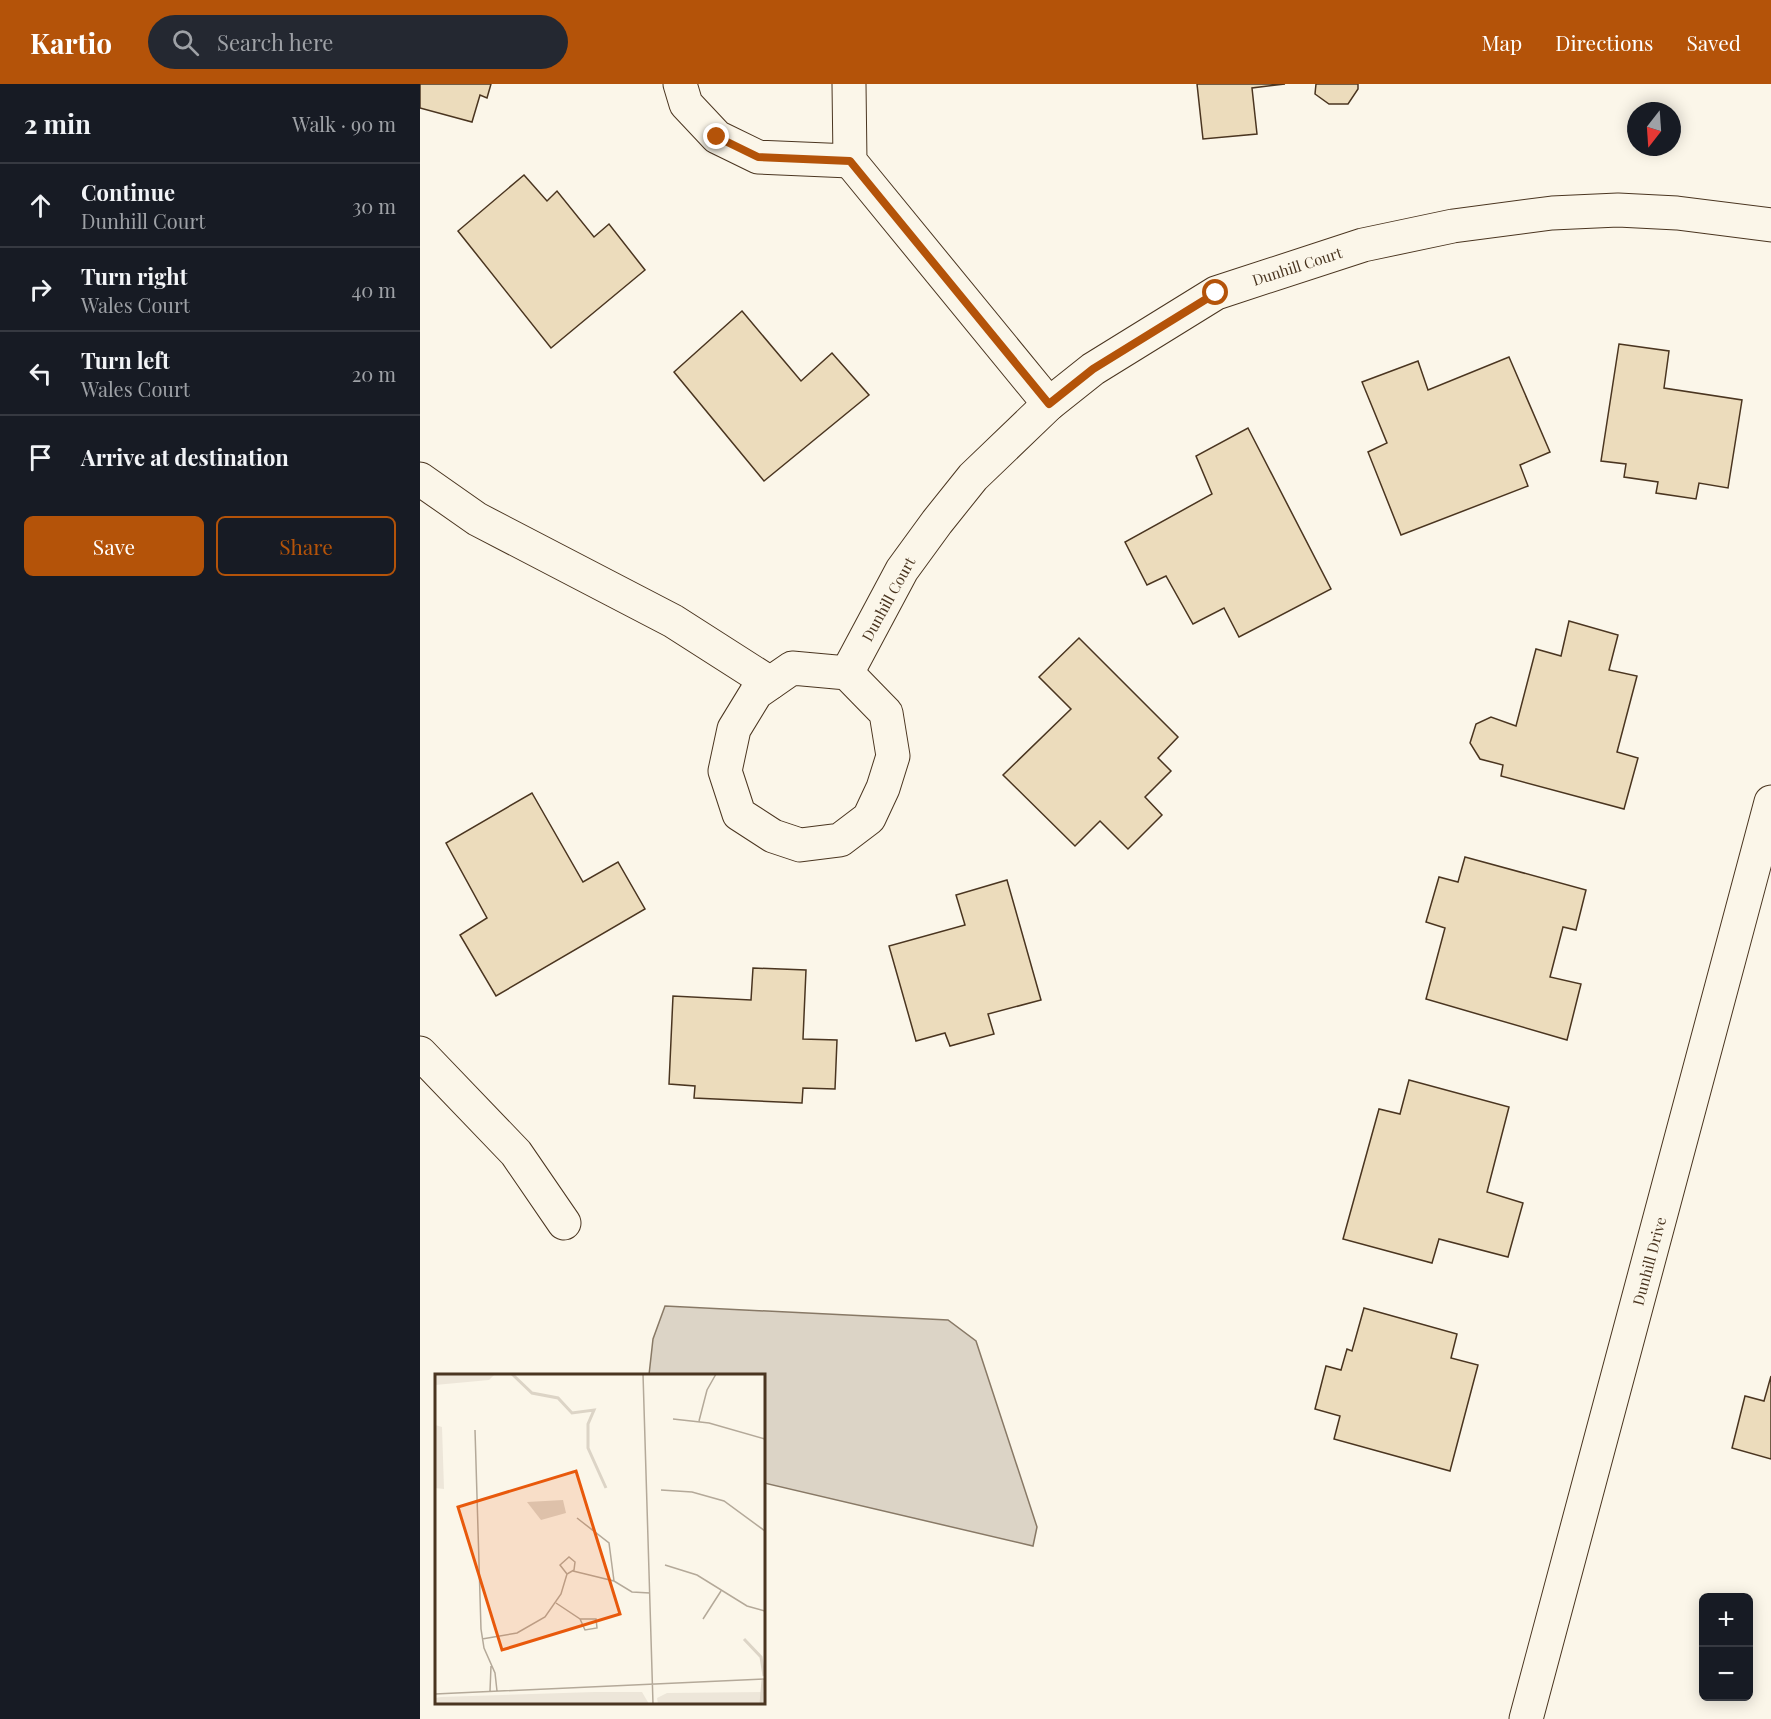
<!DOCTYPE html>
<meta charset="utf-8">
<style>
:root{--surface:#171b24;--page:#242831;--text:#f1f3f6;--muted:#9ea1a6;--line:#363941;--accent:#b45309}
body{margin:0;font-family:"Playfair Display",serif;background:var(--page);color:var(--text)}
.controls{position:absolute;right:18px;bottom:18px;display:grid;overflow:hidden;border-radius:9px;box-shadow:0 3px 15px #0003}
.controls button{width:54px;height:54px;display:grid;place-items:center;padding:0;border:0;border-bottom:2px solid var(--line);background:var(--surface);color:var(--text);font:30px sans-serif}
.compass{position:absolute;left:1207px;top:18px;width:54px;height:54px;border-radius:50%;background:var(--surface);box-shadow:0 3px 15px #0003;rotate:197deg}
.stop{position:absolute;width:18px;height:18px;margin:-14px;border:4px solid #b45309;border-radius:50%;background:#fff}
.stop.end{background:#b45309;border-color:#fff;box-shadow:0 2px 6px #0008}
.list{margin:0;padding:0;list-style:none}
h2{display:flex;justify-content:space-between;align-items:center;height:78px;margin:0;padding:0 24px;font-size:26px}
h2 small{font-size:20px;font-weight:400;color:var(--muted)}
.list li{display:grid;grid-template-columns:39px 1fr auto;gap:18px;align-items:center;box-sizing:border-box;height:84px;padding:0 24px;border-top:2px solid var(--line)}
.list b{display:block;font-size:22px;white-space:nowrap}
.list p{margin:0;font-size:20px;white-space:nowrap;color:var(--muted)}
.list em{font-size:20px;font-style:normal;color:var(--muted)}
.actions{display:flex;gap:12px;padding:18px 24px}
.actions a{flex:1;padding:14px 0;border:2px solid var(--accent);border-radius:9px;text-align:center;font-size:21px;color:var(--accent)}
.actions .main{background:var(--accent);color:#fff}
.icon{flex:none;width:33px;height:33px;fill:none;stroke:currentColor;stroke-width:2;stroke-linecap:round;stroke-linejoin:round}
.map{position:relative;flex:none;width:1351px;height:1635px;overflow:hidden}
header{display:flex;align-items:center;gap:36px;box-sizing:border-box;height:84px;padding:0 30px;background:var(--accent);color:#fff}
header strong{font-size:28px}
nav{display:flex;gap:33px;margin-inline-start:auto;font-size:21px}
.search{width:420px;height:54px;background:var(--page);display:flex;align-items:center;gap:15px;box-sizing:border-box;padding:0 21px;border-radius:33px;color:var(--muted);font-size:22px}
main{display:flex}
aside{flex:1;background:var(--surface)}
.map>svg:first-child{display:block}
.water{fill:#dcd4c6;stroke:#887966;stroke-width:1.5}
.building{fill:#ecdcbc;stroke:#4a3520;stroke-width:1.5}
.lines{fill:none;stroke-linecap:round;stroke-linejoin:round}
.minor-casing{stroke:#4a3520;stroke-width:35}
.minor{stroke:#fbf6e9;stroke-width:33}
.route{stroke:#b45309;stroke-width:8}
.labels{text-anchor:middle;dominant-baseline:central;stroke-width:4.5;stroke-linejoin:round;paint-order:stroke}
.street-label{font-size:15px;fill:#4a3520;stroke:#fbf6e9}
.inset-river{fill:none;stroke:#dcd4c6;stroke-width:3}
.inset-road{fill:none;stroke:#b4a999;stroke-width:1.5}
.view{fill:#e8590c;fill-opacity:0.15;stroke:#e8590c;stroke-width:3}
.inset-edge{fill:none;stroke:#4a3520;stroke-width:3}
</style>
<header>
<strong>Kartio</strong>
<div class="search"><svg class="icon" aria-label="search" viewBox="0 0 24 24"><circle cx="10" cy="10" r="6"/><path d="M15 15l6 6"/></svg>Search here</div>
<nav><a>Map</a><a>Directions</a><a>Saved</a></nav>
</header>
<main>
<aside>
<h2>2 min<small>Walk · 90 m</small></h2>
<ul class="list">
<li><svg class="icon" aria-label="ahead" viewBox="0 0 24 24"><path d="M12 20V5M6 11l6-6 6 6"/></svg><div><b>Continue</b><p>Dunhill Court</p></div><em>30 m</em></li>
<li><svg class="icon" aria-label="right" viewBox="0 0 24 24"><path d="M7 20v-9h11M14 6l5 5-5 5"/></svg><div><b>Turn right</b><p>Wales Court</p></div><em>40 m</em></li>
<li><svg class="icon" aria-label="left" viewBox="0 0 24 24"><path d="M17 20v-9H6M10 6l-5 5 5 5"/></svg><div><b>Turn left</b><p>Wales Court</p></div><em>20 m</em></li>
<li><svg class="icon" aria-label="arrive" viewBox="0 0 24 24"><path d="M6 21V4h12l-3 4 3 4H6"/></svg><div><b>Arrive at destination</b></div></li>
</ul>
<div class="actions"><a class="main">Save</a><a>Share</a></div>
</aside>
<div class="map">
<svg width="1351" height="1635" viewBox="0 0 1351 1635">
<rect width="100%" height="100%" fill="#fbf6e9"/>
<polygon class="water" points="245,1222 528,1236 556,1257 617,1443 613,1462 344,1399 344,1292 229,1291 233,1255"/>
<g class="building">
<polygon points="0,0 71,0 67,14 60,11 52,38 0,24"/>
<polygon points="777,0 865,0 832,4 837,50 783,55"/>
<polygon points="896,0 938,0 938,5 928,20 909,20 895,10"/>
<polygon points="104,91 127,117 137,107 174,153 189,140 225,186 131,264 38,147"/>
<polygon points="322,227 381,297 412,269 449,311 344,397 254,288"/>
<polygon points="1199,260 1249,267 1244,304 1322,316 1308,404 1279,399 1276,415 1236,409 1238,398 1204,393 1206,380 1181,377"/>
<polygon points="1089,273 1130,368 1100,381 1108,402 981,451 948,368 967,359 942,298 998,277 1008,306"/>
<polygon points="828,344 911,505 819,553 804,524 773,540 746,492 727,501 705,458 792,410 776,372"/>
<polygon points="1149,537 1198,551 1189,586 1217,592 1197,668 1218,674 1204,725 1081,692 1083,681 1060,675 1050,659 1056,640 1071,633 1096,642 1116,565 1141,572"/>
<polygon points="659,554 758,653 738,674 751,687 725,713 742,731 708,765 680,737 655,762 583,691 651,625 619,593"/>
<polygon points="112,709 163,798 198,778 225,825 76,912 40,851 67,834 26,759"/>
<polygon points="1045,773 1166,806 1156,846 1143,843 1130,893 1161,900 1147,956 1006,915 1025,844 1006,838 1019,793 1038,798"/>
<polygon points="587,796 621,916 568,930 574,950 530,962 525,949 496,957 469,862 545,841 536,811"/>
<polygon points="333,884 386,886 383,955 417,956 415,1005 383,1004 382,1019 274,1014 275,1002 249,1000 253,912 331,916"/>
<polygon points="989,996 1089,1023 1067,1108 1103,1119 1088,1173 1019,1155 1012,1179 923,1155 959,1025 980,1030"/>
<polygon points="944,1224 1037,1250 1031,1274 1058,1281 1030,1387 914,1355 920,1332 895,1325 906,1282 921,1286 927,1265 932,1267"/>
<polygon points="1351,1292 1351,1375 1312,1364 1325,1312 1344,1317"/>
</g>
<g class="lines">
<g class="minor-casing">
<g id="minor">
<polyline points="260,0 266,20 297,53 338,73 430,77"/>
<polyline points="429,0 430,77 629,320"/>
<polyline points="0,395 57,435 253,537 350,599"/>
<polygon points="372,584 427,589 466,629 473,672 463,704 449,734 420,756 380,761 353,752 319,730 305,687 314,645 336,609"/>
<polyline points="427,589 482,486 517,438 553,393 629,320 673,285 796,209 943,161 1033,142 1132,129 1198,126 1257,129 1351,141"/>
<polyline points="0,969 96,1069 144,1139"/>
<polyline points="1106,1635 1351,718"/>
</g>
</g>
<use href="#minor" class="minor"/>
</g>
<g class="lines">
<polyline class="route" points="297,53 338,73 430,77 629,320 673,285 796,209"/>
</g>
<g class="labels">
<g class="street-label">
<text transform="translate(877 182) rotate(-18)">Dunhill Court</text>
<text transform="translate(468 515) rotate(-61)">Dunhill Court</text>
<text transform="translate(1229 1177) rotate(-75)">Dunhill Drive</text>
</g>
</g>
<g transform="translate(15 1290)">
<rect width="330" height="330" fill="#fbf6e9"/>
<path d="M 0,0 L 60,0 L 54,6 L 0,11 ZM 0,51 L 7,53 L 9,115 L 0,114 ZM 160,318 L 207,318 L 214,330 L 0,330 L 0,324 L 6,323 ZM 330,318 L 330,330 L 223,330 L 222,324 L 232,319 Z" fill="#ede6d9"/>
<path d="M 128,126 L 131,139 L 106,146 L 92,128 Z" fill="#dcd4c6"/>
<path class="inset-river" d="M 77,0 L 97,19 L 123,24 L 137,39 L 159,36 L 153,50 L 153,74 L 171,114M 309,265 L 326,283 L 329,302M 326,330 L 328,306"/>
<path class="inset-road" d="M 208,0 L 218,330M 238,45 L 274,49 L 330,65M 264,47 L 272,16 L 281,0M 40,56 L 46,255 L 49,274 L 60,299 L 62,317M 226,116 L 257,118 L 289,127 L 330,157M 142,144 L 174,169 L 179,207M 230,191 L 262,201 L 312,232 L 330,237M 138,197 L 179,207 L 197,218 L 215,219M 121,229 L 145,245 L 150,256 L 162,254 L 161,245 L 145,245M 268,245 L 286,217M 47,265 L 82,259 L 110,243 L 126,220 L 132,200 L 139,196 L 140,188 L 134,183 L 125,191 L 132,200M 55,317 L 56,292M 0,320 L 330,305"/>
<path class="view" d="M 141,97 L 185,240 L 67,276 L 23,133 Z"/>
<rect width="330" height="330" class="inset-edge"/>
</g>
</svg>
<div class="controls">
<button>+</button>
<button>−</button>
</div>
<svg class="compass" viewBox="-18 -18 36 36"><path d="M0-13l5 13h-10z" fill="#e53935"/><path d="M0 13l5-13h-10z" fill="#9ea1a6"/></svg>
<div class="stop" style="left:796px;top:209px"></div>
<div class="stop end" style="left:297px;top:53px"></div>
</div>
</main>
